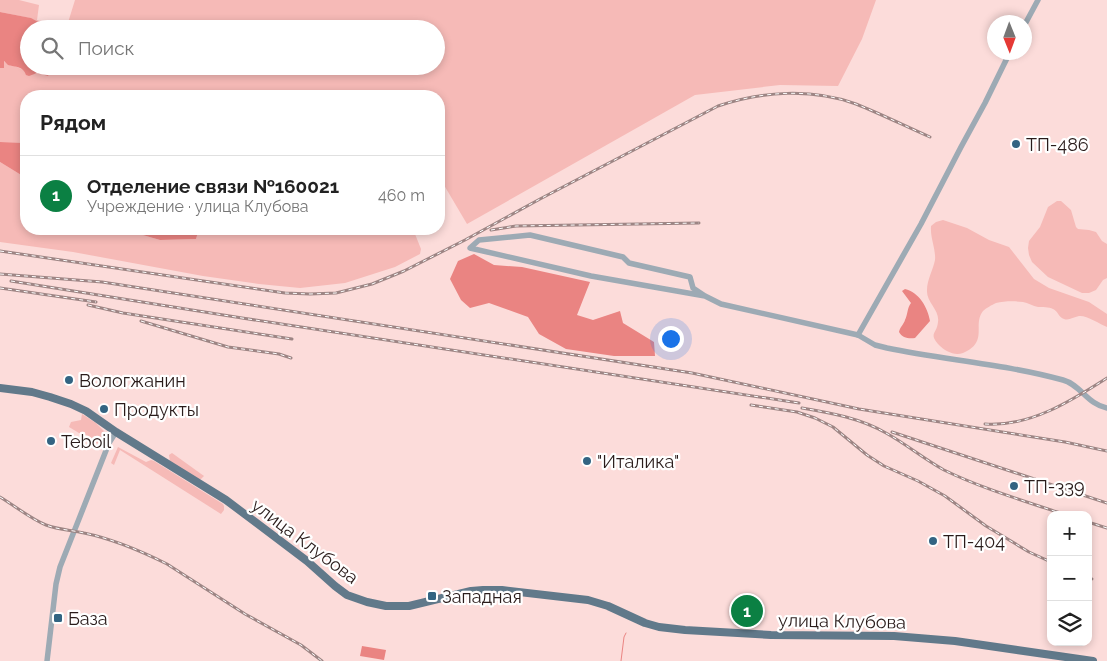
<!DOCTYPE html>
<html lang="ru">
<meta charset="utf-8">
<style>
:root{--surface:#fff;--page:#f6f6f6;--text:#222;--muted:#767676;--line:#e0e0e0;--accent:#0b8043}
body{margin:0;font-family:Raleway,sans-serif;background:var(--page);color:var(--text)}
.controls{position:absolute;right:15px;bottom:15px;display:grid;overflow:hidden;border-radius:10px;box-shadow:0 2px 8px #0003}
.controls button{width:45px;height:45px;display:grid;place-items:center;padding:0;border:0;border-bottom:1px solid var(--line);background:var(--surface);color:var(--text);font:25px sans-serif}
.compass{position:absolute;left:987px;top:15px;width:45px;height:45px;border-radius:50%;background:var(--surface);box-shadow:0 2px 8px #0003;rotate:179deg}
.you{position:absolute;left:670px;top:338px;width:18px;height:18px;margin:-12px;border:4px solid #fff;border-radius:50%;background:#1a73e8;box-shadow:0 0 0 8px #1a73e833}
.badge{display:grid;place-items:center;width:32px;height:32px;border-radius:50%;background:var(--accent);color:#fff;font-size:16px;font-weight:700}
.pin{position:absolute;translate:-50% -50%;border:2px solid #fff;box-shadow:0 1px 5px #0006}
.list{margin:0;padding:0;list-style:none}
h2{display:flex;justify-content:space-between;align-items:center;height:65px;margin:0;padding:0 20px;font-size:21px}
h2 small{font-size:16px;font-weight:400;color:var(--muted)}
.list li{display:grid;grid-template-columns:32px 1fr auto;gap:15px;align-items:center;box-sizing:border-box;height:80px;padding:0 20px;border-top:1px solid var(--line)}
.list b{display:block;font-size:19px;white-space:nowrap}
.list p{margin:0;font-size:16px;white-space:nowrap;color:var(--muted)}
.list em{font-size:16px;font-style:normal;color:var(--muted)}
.icon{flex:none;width:28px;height:28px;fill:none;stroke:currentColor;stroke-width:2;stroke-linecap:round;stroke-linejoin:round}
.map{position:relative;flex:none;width:1107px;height:661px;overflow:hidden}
.search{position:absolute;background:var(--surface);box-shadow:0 2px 8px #0003;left:20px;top:20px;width:425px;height:55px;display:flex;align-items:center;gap:12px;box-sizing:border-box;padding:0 18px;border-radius:28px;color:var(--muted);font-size:19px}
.panel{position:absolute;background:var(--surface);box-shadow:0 2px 8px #0003;left:20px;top:90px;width:425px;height:145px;border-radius:20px}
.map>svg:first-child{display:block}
.green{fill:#f6bab7}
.water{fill:#ea8482}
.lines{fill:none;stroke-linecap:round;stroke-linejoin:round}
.stream{stroke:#ea8482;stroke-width:1}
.minor{stroke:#9daab4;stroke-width:5.5}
.major{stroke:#61798a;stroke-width:8}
.rail-casing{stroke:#9d8584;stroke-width:3}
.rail{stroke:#fff;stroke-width:1;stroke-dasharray:4;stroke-linecap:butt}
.poi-dot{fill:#336482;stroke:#fff;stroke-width:2}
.labels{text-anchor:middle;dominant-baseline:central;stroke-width:4.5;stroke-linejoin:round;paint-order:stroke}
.poi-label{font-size:18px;fill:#2a1c1b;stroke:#fff;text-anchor:start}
.street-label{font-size:18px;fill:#2a1c1b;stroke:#fff}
</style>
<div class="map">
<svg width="1107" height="661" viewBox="0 0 1107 661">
<rect width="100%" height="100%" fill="#fcdcda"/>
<g class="green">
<polygon points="0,0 19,0 39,5 37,20 60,29 51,29 30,18 0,12"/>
<polygon points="75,0 876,0 862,39 838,86 780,85 695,95 467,224 441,180 439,181 439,96 26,96 26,143 0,142 0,68 3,68 3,61 11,66 15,66 32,74 41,73 48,75 50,72 59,69 61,66 436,66 436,29 66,29"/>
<polygon points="0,162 26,178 26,229 122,229 160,240 196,239 199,229 413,229 421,249 420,254 395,267 345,283 300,288 259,284 203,276 73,252 0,242"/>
<polygon points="1057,201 1061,201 1071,210 1076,227 1078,229 1089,230 1096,232 1102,241 1107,244 1107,278 1103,280 1096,290 1089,293 1082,293 1048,277 1032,262 1029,255 1028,248 1029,241 1040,227 1048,207"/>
<path d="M 943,220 L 967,228 L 989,240 L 1009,247 L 1034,279 L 1049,288 L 1089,302 L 1107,314 L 1107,327 C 1100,324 1086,315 1079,316 C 1073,317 1069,321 1064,319 C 1059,318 1058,311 1053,309 C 1049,307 1042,307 1038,307 C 1033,306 1028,303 1023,302 C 1015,301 1004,301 996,303 C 992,305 986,308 983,311 C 972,325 989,342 963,353 C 954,356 945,351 939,345 C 928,333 937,334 938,322 C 940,310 926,302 927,290 C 927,280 933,270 935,260 C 936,249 930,238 931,226 L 936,222 Z"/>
<path d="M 82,414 L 96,423 L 105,432 C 106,442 104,444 95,443 L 89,436 L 79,433 L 69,427 L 71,422 L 81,420 Z"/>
<polygon points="118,447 146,462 151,460 154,461 223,504 224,506 224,510 221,514 120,450 114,465 111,463"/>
<polygon points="172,453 204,476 201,479 198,479 170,462 169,455"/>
</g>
<g class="water">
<path d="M 0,12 L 31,18 L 51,29 L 29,29 L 29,66 L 61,66 L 59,69 L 50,72 L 48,76 L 37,73 L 29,76 L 26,75 C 23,66 16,67 8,65 L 4,61 L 4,68 L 0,68 Z"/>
<polygon points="0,142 26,143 26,178 0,162"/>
<polygon points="122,229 199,229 196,239 160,240"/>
<polygon points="474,254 494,265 522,267 590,282 577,315 593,320 620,311 623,323 654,342 655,356 614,356 566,349 539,334 528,317 489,303 470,308 461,300 450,279 458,261"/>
<path d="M 905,289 C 919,292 928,308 930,321 L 915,338 C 909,339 902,338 899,332 C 900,327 904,324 905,320 C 908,314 907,308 911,303 L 902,291 Z"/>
<polygon points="362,646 386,650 384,660 360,656"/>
</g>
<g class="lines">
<polyline class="stream" points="621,661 624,637 626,633"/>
<g class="minor">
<polyline points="1024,26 1038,0"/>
<path d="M 705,296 L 591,276 L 470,248 L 479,240 L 530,235 L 623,257 L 629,263 L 690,277 L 693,288 L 705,296 L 721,304 L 858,335 L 875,345 L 887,348 C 945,360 1005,364 1063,380 C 1081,385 1087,404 1107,408"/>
<polyline points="858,335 921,224 961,147 985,103 1010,52"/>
<polyline points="47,661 56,584 60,567 109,443 116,432"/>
</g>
<polyline class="major" points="0,388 32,392 50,397 71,404 86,411 116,432 226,500 307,561 335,586 347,595 367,602 386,606 409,606 471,591 483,590 502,590 588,600 608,606 645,623 659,627 685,630 771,635 894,636 955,641 1093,661"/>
<g class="rail-casing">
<g id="rail">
<polyline points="491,230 516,226 699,223"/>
<path d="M 0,251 L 285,293 L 310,294 L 336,293 L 372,284 L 404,271 L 465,240 L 540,199 L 718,106 C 762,91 812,88 856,104 C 881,114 905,126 930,137"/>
<polyline points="0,274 102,282 692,373 859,409 1065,442 1107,451"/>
<polyline points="11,281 242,318 799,403"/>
<polyline points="0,288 96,302"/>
<polyline points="88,305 123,313 292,339"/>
<polyline points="141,321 228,347 279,354 291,358"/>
<polyline points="751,405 797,412 815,418 833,427 867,455 884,466 918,481 945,496 986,526 1029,552 1051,562"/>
<path d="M 802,408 C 831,413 860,418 886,433 C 906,444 924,459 944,470 C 983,489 1025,501 1066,515"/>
<path d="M 985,424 C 1030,427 1071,401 1107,378"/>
<polyline points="892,432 1107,503"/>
<path d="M 0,497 C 15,506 31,519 46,525 C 59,530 72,530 84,533 C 113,539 141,551 167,564 L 245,614 L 301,645 L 322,661"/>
<polyline points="1088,522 1107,528"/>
<polyline points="1088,578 1092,579"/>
</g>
</g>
<use href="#rail" class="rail"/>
</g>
<g class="poi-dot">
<circle cx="1016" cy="144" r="5"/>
<circle cx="69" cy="380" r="5"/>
<circle cx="104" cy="409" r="5"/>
<circle cx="51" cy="441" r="5"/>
<circle cx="587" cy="461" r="5"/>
<circle cx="1014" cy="486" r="5"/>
<circle cx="933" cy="541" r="5"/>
<rect x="427" y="591" width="10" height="10" rx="2.5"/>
<rect x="53" y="613" width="10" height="10" rx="2.5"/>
</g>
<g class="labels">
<g class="poi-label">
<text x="1026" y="144">ТП-486</text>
<text x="79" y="380">Вологжанин</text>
<text x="114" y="409">Продукты</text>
<text x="61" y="441">Teboil</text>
<text x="597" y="461">"Италика"</text>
<text x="1024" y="486">ТП-339</text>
<text x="943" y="541">ТП-404</text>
<text x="442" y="596">Западная</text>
<text x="68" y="618">База</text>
</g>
<g class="street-label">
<text transform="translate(305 541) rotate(37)">улица Клубова</text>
<text transform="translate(842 621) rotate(1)">улица Клубова</text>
</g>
</g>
</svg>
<div class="controls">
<button>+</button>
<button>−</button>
<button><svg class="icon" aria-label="layers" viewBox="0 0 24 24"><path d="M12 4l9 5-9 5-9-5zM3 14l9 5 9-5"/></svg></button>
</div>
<svg class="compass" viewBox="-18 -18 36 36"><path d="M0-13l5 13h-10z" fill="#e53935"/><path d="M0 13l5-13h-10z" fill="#767676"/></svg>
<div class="you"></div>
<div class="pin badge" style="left:747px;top:611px">1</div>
<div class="search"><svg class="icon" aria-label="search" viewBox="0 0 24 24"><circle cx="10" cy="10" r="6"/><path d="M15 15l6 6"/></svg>Поиск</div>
<section class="panel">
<h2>Рядом<small></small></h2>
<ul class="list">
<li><span class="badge">1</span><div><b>Отделение связи №160021</b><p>Учреждение · улица Клубова</p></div><em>460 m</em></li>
</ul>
</section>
</div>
